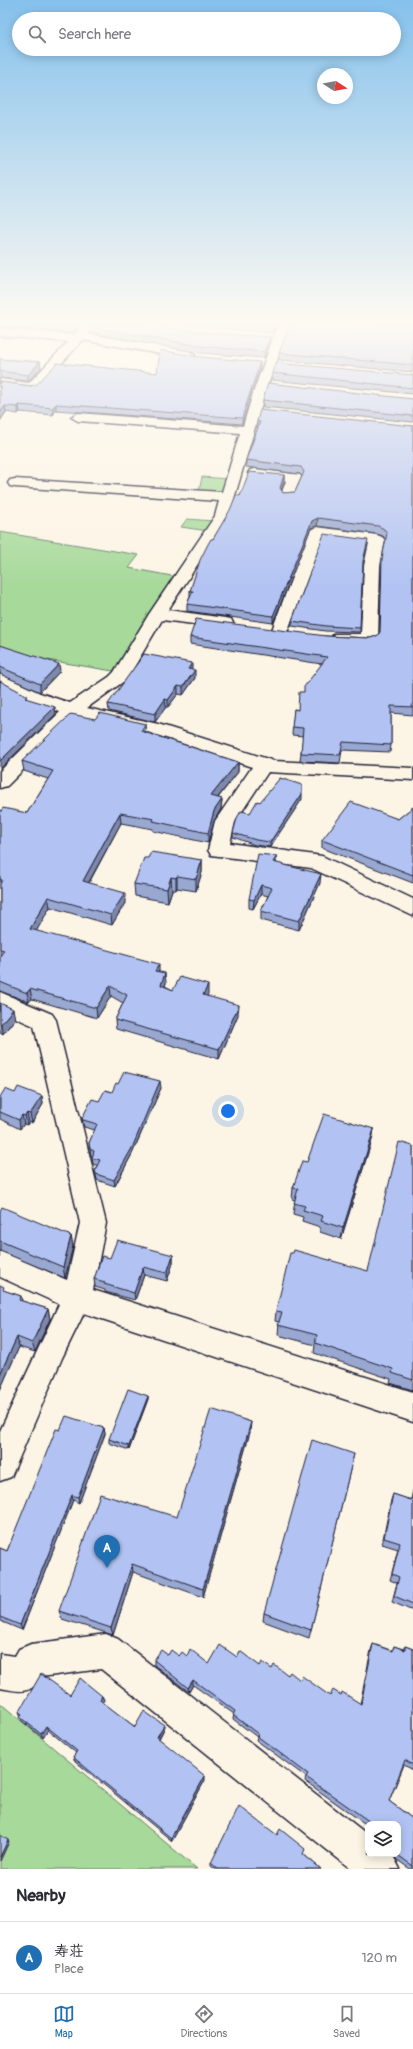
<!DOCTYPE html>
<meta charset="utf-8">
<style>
:root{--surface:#fff;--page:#f2f2f3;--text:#2b2b33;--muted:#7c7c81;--line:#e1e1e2;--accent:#1f6fb2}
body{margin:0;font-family:Pangolin,"Klee One",sans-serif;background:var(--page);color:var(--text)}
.controls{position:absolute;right:12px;bottom:12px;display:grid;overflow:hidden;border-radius:8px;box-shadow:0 2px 10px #0003}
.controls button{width:36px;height:36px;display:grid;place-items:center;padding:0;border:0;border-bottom:1px solid var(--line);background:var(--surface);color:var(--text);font:20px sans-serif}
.compass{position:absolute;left:317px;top:68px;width:36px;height:36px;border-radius:50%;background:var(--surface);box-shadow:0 2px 10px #0003;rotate:101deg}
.you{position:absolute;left:228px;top:1111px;width:14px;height:14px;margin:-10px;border:3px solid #fff;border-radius:50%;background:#1a73e8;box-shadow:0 0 0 6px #1a73e833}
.badge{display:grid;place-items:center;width:26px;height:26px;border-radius:50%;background:var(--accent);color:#fff;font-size:13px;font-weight:700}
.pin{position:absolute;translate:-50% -33px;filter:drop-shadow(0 1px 2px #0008)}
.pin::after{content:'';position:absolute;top:21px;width:14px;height:12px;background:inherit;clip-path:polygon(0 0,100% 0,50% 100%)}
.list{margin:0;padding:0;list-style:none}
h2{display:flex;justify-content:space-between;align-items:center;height:52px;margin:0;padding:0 16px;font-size:17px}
h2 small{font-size:13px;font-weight:400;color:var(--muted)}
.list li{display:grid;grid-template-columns:26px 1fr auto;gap:12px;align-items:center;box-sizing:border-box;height:72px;padding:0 16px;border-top:1px solid var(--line)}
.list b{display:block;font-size:15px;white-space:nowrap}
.list p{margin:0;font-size:13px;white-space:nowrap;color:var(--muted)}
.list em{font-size:13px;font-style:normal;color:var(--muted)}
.icon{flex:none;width:22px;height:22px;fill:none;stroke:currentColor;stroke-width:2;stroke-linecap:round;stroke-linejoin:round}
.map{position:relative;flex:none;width:413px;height:1869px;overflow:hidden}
.search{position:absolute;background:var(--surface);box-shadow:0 2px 10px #0003;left:12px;right:12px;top:12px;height:44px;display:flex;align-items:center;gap:10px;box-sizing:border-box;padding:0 14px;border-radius:22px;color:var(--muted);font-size:15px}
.sheet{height:124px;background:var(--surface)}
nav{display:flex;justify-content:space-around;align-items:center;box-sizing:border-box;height:56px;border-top:1px solid var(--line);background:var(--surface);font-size:11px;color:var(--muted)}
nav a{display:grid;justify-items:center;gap:2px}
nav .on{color:var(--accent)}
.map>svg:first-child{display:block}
.green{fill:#a7d99a;stroke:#647e6a}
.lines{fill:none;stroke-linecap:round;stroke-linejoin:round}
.minor-casing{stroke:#22223b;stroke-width:3}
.minor{fill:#fcf5e5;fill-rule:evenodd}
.wall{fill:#99a8d1;stroke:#22223b}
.shaded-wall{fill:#7d88aa;stroke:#22223b}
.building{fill:#b2c3f3;stroke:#22223b}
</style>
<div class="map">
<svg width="413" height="1869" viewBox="0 0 413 1869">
<rect width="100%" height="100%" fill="#fcf5e5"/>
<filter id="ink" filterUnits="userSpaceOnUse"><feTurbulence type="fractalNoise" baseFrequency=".025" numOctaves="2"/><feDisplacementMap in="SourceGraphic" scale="8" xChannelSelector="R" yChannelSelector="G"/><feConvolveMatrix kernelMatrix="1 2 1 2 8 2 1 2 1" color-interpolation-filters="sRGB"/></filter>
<g filter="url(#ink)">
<g class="green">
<polygon points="202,477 229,479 226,489 217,492 199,491"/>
<polygon points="187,519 213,521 208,531 181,527"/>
<polygon points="0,532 139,555 129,568 177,577 113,671 0,652"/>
<polygon points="0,1703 197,1869 0,1869"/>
</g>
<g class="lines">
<g class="minor-casing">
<g id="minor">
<polygon points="83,325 95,325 88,334 189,351 195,355 189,359 83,340 37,390 32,391 0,387 0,379 29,383 68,342 0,336 0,328 74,335"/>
<polygon points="278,325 290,325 266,390 229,516 168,610 225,618 231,619 233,623 231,627 225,628 162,620 127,679 87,708 158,724 274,761 413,768 413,780 268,772 235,822 230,843 322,856 413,899 413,916 311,868 211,855 208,850 215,821 252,767 146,733 77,716 7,786 0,788 0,771 60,712 28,701 0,686 0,674 40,693 70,703 109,677 114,672 149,614 215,516 219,501 15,487 10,486 8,483 10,480 15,479 222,492 240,433 78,421 71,417 78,413 243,426 254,390"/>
<polygon points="255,469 300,475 302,478 293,498 283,498 281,495 286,481 250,476 248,473 250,470"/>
<polygon points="317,527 377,535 382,537 385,540 380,566 378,639 375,643 369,644 334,642 331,638 334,634 361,634 364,566 369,543 323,537 288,630 286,634 280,635 274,634 272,630 309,532 312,529"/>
<polygon points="0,992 52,1014 56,1020 106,1223 93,1290 413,1392 413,1422 84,1313 62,1358 11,1477 0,1481 0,1431 59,1304 0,1277 0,1251 67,1280 80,1223 34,1026 0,1011"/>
<path d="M 106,1634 L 118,1639 L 368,1835 L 368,1854 L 392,1854 L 400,1869 L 351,1869 L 101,1669 L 41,1677 C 31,1696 18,1691 0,1688 L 0,1654 L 15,1656 L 19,1649 L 31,1644 Z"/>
</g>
</g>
<use href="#minor" class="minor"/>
</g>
<g class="wall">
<polygon points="0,325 81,325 73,333 0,327"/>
<polygon points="186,325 277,325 273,333"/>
<polygon points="413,325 413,372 279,360 279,353"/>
<polygon points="90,327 270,337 270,343 264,358 200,353 91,333"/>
<polygon points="0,359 40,362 41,368 28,381 0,378"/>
<polygon points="260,368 242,424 56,410 53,415 20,412 18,414 6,412 0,421 0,382 31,386 157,373"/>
<polygon points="272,373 413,375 413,394 272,380"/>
<polygon points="413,399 413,422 263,407 263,400"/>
<polygon points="257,421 413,426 413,715 391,713 391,745 390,752 342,750 340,763 300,761 303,736 292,735 294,709 298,710 304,692 322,664 190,644 190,637 326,636 370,638 377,636 380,633 382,566 386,540 383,536 377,534 317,526 311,528 273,623 187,611 187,604 190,597 190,591 213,539 240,496 284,475 284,482 281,490 283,493 295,492 302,476 300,474 246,467 246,460 258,428 257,428"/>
<polygon points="367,544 363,564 360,632 325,631 292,626 292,621"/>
<polygon points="0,645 60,671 40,692 0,674"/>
<polygon points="192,670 195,678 183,695 178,694 168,707 166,707 155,722 109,711 108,704"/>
<polygon points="146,732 238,762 238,772 218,798 222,799 221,809 214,821 208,843 153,831 153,829 121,823 89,883 125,903 112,925 50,907 36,931 159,972 166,983 165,986 173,990 208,995 207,996 238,1015 219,1059 116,1029 115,1020 123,1003 111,996 97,1018 32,999 29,1002 0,991 0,813 27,813 48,779 24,771 22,761"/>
<polygon points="302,799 270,847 255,845 233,837 233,833 260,802"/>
<polygon points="413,807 413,883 322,848 322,840 398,819"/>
<polygon points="148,858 202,860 202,872 196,891 177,888 176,890 172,890 168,902 135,896 134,884"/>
<polygon points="276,863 320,883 299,930 261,920 261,911 268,896 261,894 253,909 249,908 249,899"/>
<polygon points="0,1003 15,1019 3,1034 0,1032"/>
<polygon points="161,1088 132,1154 115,1186 97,1180 95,1170 98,1166 93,1164 92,1156 91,1156 89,1143 95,1130 84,1127 82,1118 99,1101 112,1092"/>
<polygon points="15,1093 42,1096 43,1104 32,1123 29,1122 27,1125 24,1124 20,1129 0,1119 0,1097"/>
<polygon points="374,1129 372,1140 341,1239 320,1232 320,1227 302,1221 303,1217 293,1214 295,1200 292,1199 293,1188 307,1162"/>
<polygon points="413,1146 413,1390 390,1383 391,1379 314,1353 315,1345 278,1335 279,1322 275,1321 276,1311 368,1271"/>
<polygon points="0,1211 71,1236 73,1246 65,1278 0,1251"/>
<polygon points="173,1255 173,1263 167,1281 144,1275 135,1300 105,1292 105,1290 95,1287 94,1279 110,1258"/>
<polygon points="5,1291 21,1296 22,1301 48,1309 50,1319 35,1352 19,1347 0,1390"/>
<polygon points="148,1396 148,1399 129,1450 109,1443 109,1439"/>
<polygon points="104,1428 105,1434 79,1503 73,1500 22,1630 0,1621 0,1548 7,1551 60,1430"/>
<polygon points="250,1432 203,1597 133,1572 113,1635 62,1619 59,1611 177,1517"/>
<polygon points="354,1454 309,1638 263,1621 264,1613"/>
<polygon points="413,1490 413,1611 392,1602 397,1583 390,1580 398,1549 382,1544 391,1500 393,1494 411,1500"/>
<polygon points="373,1644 392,1651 394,1646 403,1649 405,1646 413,1649 413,1770 404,1765 389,1801 413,1819 413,1869 410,1869 396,1859 394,1854 398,1854 398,1824 368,1824 368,1826 305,1781 306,1777 256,1740 257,1737 233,1719 234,1714 193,1685 189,1692 154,1665 154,1660 168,1655 179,1656 187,1656 209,1664 237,1657 260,1666 272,1669 288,1675 300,1680 330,1696 341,1695 360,1704 371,1650"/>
<polygon points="70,1695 102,1696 104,1700 102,1702 135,1727 164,1729 159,1739 205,1780 172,1841 75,1761 73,1757 76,1753 48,1730 43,1738 22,1721 20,1717 21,1716 19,1712"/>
<polygon points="303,1854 321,1869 215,1869 211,1866 211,1863"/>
</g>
<g class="shaded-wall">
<polygon points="75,325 81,325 73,333 73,327"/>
<polygon points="274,325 277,325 273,333 273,327"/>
<polygon points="270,337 270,343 264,358 264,352"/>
<polygon points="40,362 41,368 28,381 28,375"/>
<polygon points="260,362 260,368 242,424 242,418"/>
<polygon points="56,404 56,410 53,415 53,408"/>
<polygon points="19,405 20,412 18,414 18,407"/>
<polygon points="5,406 6,412 0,421 0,413"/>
<polygon points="284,475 284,482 280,494 280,488"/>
<polygon points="318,518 317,526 311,528 273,623 273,616 312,521"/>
<polygon points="192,663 192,670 188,669"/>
<polygon points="59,664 60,671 40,692 40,684"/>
<polygon points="195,670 195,678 183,695 183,687"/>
<polygon points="178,686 178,694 168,707 168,700"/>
<polygon points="165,699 166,707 155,722 155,714"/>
<polygon points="55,707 56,714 0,769 0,761"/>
<polygon points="145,724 146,734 141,731"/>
<polygon points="238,762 238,772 211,806 211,796"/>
<polygon points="302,794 302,799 270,847 270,842"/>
<polygon points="222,799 221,809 214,821 208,843 208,833 214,811"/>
<polygon points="120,813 121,823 84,891 83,881"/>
<polygon points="277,856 276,865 273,862"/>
<polygon points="202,860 202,872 196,891 196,879"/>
<polygon points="321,874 320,883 299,930 299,921"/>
<polygon points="177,876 177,888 176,890 176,878"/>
<polygon points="171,877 172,890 168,902 167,889"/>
<polygon points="261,885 261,894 253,909 254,900"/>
<polygon points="125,893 125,903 112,925 111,915"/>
<polygon points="48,897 50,907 32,939 30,929"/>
<polygon points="159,964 159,974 155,971"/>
<polygon points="165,973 166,983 162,995 161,985"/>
<polygon points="208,985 208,995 203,1005 203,995"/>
<polygon points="110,986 111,996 97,1018 96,1008"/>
<polygon points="30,989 32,999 29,1002 27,993"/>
<polygon points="239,1005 238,1015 219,1059 219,1049"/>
<polygon points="13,1009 15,1019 3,1034 1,1024"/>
<polygon points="160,1081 161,1088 132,1154 115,1186 114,1180"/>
<polygon points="42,1096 43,1104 32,1123 30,1114"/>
<polygon points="27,1113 29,1122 27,1125 25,1116"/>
<polygon points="22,1115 24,1124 20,1129 19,1120"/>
<polygon points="374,1129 372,1140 341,1239 343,1228"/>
<polygon points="71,1236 73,1246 65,1278 63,1267"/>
<polygon points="173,1255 173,1263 167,1281 167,1273"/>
<polygon points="143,1267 144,1275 135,1300 134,1293"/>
<polygon points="48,1309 50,1319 35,1352 32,1343"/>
<polygon points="17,1337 19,1347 0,1390 0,1374"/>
<polygon points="148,1396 148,1399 129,1450 129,1446"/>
<polygon points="251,1422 250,1432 203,1597 203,1589"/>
<polygon points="104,1428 105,1434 79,1503 78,1497"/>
<polygon points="72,1495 73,1500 22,1630 20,1625"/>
<polygon points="132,1564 133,1572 113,1635 111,1628"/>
<polygon points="193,1680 193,1685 189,1692 188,1688"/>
<polygon points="102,1696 104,1700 101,1705 100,1700"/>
<polygon points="164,1725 164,1729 157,1741 157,1737"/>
<polygon points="46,1726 48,1730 43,1738 41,1734"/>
<polygon points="205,1776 205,1780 172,1841 171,1838"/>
<polygon points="8,1840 9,1842 0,1861 0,1857"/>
</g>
<g class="building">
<polygon points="52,325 75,325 73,327"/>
<polygon points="91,325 145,325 210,333 270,337 264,352 200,346 90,327"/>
<polygon points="252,325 274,325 273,327"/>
<polygon points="290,325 413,325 413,365 279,353"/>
<polygon points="160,350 200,357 260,362 242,418 56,404 53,408 19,405 18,407 5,406 0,413 0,382 31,386 37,384 57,363 157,373"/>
<polygon points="0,359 40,362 28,375 0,371"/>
<polygon points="275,363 413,375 413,388 272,373"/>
<polygon points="268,383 413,399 413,416 263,400"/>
<polygon points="260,410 413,426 413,707 391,706 391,745 343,742 340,755 301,753 303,728 292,727 294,709 298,710 299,692 304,692 304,687 327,657 190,637 196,619 326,636 370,638 377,636 380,632 382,559 387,533 384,529 378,526 318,518 312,521 273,616 187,604 193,591 190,591 200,560 208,544 211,539 213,539 230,510 236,495 240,496 249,472 284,475 280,488 283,493 295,492 304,472 301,467 246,460 260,422 257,421"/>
<polygon points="324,534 368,540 363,561 360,628 326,626 292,621"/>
<polygon points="0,645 59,664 40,684 0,667"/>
<polygon points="144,654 192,663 188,669 195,670 183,687 178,686 168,700 165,699 155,714 108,704"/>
<polygon points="0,681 28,696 25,698 55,707 0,761"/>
<polygon points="100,713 145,724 141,731 238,762 211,796 222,799 214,811 208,833 153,821 154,819 120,813 83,881 125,893 111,915 48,897 30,929 159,964 155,971 165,973 161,985 173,990 180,977 208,985 203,995 239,1005 219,1049 115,1020 127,995 110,986 96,1008 30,989 27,993 0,982 0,956 4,950 0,949 0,884 2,880 0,879 0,813 3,808 27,813 53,771 22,761 71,714 95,719"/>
<polygon points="280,778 302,785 302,794 270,842 256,840 233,833 237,818 241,811 250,813 257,801 260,802"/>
<polygon points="351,802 398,819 413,807 413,875 322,840"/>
<polygon points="151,852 202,860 196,879 177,876 176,878 171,877 167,889 134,884 144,858 148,858"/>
<polygon points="258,854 277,856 273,862 321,874 299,921 261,911 272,888 261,885 254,900 249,899"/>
<polygon points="0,1003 13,1009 1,1024 0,1023"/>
<polygon points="124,1072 160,1081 132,1148 114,1180 96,1174 95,1170 100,1160 92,1158 94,1151 90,1149 89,1143 97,1124 83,1120 82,1118 92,1099 99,1101 105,1090 112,1092 116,1083 118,1084"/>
<polygon points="18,1087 42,1096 30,1114 27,1113 25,1116 22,1115 19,1120 0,1112 0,1097 5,1089 15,1093"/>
<polygon points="324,1114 374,1129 343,1228 321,1221 323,1216 303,1210 305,1206 294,1203 298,1189 293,1188 302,1161 307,1162"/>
<polygon points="399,1142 413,1146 413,1380 392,1373 393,1369 315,1343 317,1335 278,1325 282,1312 276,1311 290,1253 293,1253 294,1250 368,1271"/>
<polygon points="2,1207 71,1236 63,1267 0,1241 0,1211"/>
<polygon points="117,1240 173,1255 167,1273 143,1267 134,1293 104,1284 105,1282 94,1279 102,1256 110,1258"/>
<polygon points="0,1285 4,1287 3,1290 21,1296 19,1300 48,1309 32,1343 17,1337 0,1374"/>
<polygon points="128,1389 148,1396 129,1446 109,1439"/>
<polygon points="211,1409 251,1422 203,1589 132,1564 111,1628 59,1611 100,1494 177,1517"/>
<polygon points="66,1416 104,1428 78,1497 72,1495 20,1625 0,1617 0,1548 7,1551 56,1429 60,1430"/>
<polygon points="312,1440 354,1454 311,1630 264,1613"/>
<polygon points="413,1493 413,1604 394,1596 399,1577 392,1574 400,1543 384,1538 393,1494 411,1500"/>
<polygon points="373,1644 393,1651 394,1646 405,1650 405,1646 413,1649 413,1765 405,1760 389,1801 413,1819 413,1866 399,1856 398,1854 398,1824 373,1824 306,1777 308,1774 257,1736 258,1734 233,1715 235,1711 193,1680 188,1688 154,1660 161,1650 168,1655 171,1650 179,1656 182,1652 187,1656 190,1649 209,1664 220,1645 237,1657 240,1651 260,1666 262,1662 272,1669 274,1665 288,1675 290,1672 300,1680 302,1676 330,1696 333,1690 341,1695 342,1692 361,1704"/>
<polygon points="41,1674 70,1695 80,1678 102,1696 100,1700 135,1727 144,1711 164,1725 157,1737 205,1776 171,1838 73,1757 77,1751 46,1726 41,1734 20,1717 22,1714 19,1712"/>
<polygon points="239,1806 277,1835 280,1829 305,1849 303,1854 321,1869 218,1869 211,1863"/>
<polygon points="0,1835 8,1840 0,1857"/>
</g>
</g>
<linearGradient id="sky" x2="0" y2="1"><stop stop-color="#85c1ec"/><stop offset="0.55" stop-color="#fefaf3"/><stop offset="1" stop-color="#fefaf3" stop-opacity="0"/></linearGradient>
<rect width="413" height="587" fill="url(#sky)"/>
</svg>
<div class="controls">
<button><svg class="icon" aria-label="layers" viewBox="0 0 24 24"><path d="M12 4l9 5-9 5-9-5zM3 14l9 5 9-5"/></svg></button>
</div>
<svg class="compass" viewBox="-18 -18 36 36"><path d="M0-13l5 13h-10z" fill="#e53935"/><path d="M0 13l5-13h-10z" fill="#7c7c81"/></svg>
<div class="you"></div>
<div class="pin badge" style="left:107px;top:1568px">A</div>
<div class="search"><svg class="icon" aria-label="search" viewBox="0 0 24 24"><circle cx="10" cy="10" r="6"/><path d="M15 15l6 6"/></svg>Search here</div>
</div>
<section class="sheet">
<h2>Nearby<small></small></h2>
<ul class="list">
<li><span class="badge">A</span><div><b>寿荘</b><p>Place</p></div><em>120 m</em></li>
</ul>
</section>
<nav>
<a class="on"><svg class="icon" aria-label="map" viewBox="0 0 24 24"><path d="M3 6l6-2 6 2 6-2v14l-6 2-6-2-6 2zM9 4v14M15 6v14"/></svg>Map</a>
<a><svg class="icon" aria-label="directions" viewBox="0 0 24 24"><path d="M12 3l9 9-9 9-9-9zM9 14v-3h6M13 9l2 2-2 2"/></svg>Directions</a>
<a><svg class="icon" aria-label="saved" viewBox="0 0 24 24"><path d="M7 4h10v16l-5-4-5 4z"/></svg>Saved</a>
</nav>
